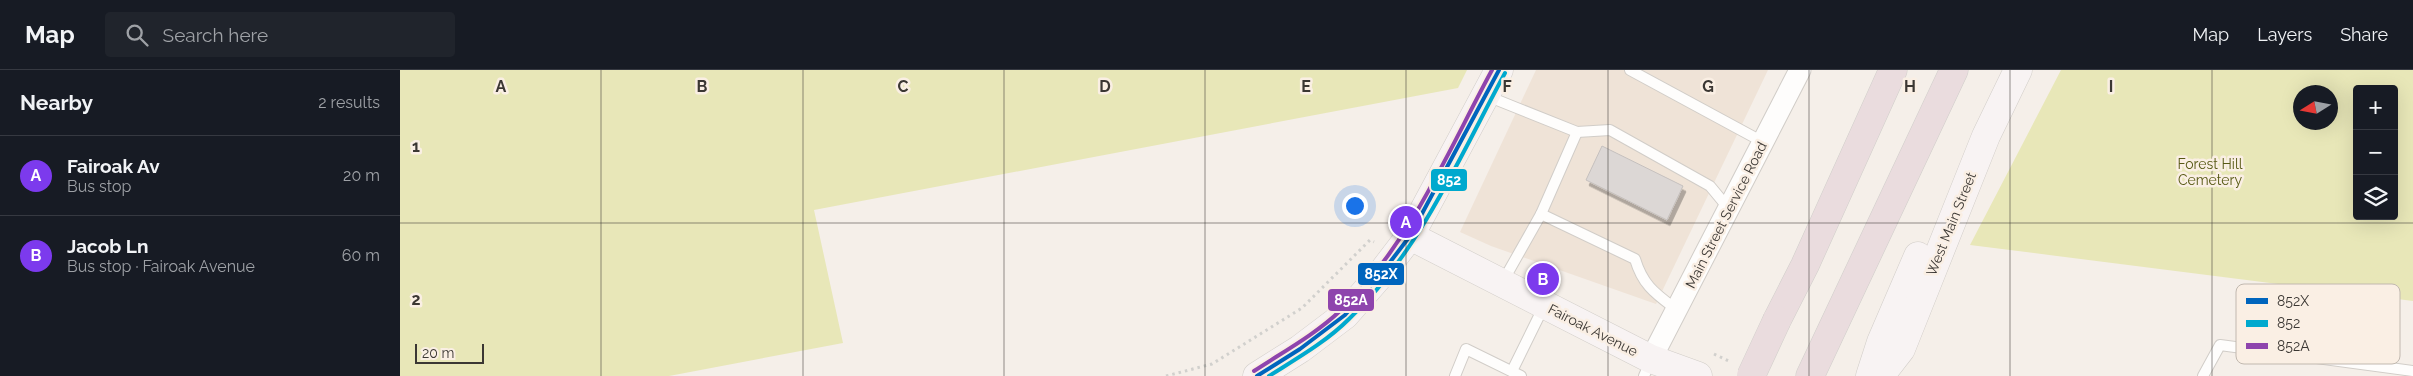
<!DOCTYPE html>
<meta charset="utf-8">
<style>
:root{--surface:#171b24;--page:#20242c;--text:#f1f3f6;--muted:#9ea1a6;--line:#363941;--accent:#7c3aed}
body{margin:0;font-family:Raleway,sans-serif;background:var(--page);color:var(--text)}
.controls{position:absolute;right:15px;top:15px;display:grid;overflow:hidden;border-radius:5px;box-shadow:0 5px 20px #0002}
.controls button{width:45px;height:45px;display:grid;place-items:center;padding:0;border:0;border-bottom:1px solid var(--line);background:var(--surface);color:var(--text);font:25px sans-serif}
.compass{position:absolute;left:1893px;top:15px;width:45px;height:45px;border-radius:50%;background:var(--surface);box-shadow:0 5px 20px #0002;rotate:259deg}
.scale{position:absolute;left:15px;bottom:12px;width:69px;box-sizing:border-box;padding-left:5px;border:2px solid #3b3733;border-top:0;font-size:14px;line-height:18px;white-space:nowrap;color:#3b3733;-webkit-text-stroke:4px #faefe4;paint-order:stroke}
.you{position:absolute;left:954px;top:135px;width:18px;height:18px;margin:-12px;border:4px solid #fff;border-radius:50%;background:#1a73e8;box-shadow:0 0 0 8px #1a73e833}
.badge{display:grid;place-items:center;width:32px;height:32px;border-radius:50%;background:var(--accent);color:#fff;font-size:16px;font-weight:700}
.pin{position:absolute;translate:-50% -50%;border:2px solid #fff;box-shadow:0 1px 5px #0006}
.list{margin:0;padding:0;list-style:none}
h2{display:flex;justify-content:space-between;align-items:center;height:65px;margin:0;padding:0 20px;font-size:21px}
h2 small{font-size:16px;font-weight:400;color:var(--muted)}
.list li{display:grid;grid-template-columns:32px 1fr auto;gap:15px;align-items:center;box-sizing:border-box;height:80px;padding:0 20px;border-top:1px solid var(--line)}
.list b{display:block;font-size:19px;white-space:nowrap}
.list p{margin:0;font-size:16px;white-space:nowrap;color:var(--muted)}
.list em{font-size:16px;font-style:normal;color:var(--muted)}
.icon{flex:none;width:28px;height:28px;fill:none;stroke:currentColor;stroke-width:2;stroke-linecap:round;stroke-linejoin:round}
.map{position:relative;flex:none;width:2013px;height:306px;overflow:hidden}
header{display:flex;align-items:center;gap:30px;box-sizing:border-box;height:70px;padding:0 25px;background:var(--surface);border-bottom:1px solid var(--line)}
header strong{font-size:24px}
nav{display:flex;gap:28px;margin-inline-start:auto;font-size:18px}
.search{width:350px;height:45px;background:var(--page);display:flex;align-items:center;gap:12px;box-sizing:border-box;padding:0 18px;border-radius:5px;color:var(--muted);font-size:19px}
main{display:flex}
aside{flex:1;background:var(--surface)}
.map>svg:first-child{display:block}
.built{fill:#efe3d7}
.green{fill:#e8e7b8;fill-rule:evenodd}
.building{fill:#dcd7d5;stroke:#c5c0be;filter:url(#shadow)}
.lines{fill:none;stroke-linecap:round;stroke-linejoin:round}
.lane-casing{stroke:#d1cdc8;stroke-width:12}
.street-casing{stroke:#d1cdc8;stroke-width:23}
.secondary-casing{stroke:#d1cdc8;stroke-width:29}
.highway-casing{stroke:#d0ceca;stroke-width:29}
.path{stroke:#d1d0cd;stroke-width:3;stroke-dasharray:2.5 4;stroke-linecap:butt}
.lane{stroke:#fefdfc;stroke-width:10}
.street{stroke:#fefdfc;stroke-width:21}
.secondary{stroke:#f8f3f3;stroke-width:28}
.highway{stroke:#eadcde;stroke-width:28}
.highway-bridge-casing{stroke:#d0ceca;stroke-width:29;stroke-linecap:butt}
.highway-bridge{stroke:#eadcde;stroke-width:28}
.bus-1-casing{stroke:#faefe4;stroke-width:8}
.bus-2-casing{stroke:#faefe4;stroke-width:8}
.bus-3-casing{stroke:#faefe4;stroke-width:8}
.bus-1{stroke:#0065bd;stroke-width:4}
.bus-2{stroke:#00a9ce;stroke-width:4}
.bus-3{stroke:#8e44ad;stroke-width:4}
.grid{fill:none;stroke:#3b3733;stroke-width:1;stroke-opacity:0.55}
.labels{text-anchor:middle;dominant-baseline:central;stroke-width:5;stroke-linejoin:round;paint-order:stroke}
.park-label{font-size:14px;fill:#575914;stroke:#faefe4}
.street-label{font-size:14px;fill:#3b3733;stroke:#faefe4}
.key{fill:#faefe4;stroke:#c1b8af;stroke-width:1}
.key-label{font-size:14px;fill:#3b3733}
.grid-label{font-size:16px;text-anchor:middle;font-weight:bold;fill:#3b3733;stroke:#faefe4;stroke-width:5;stroke-linejoin:round;paint-order:stroke}
.line-badge{stroke:#faefe4;stroke-width:2}
.badge-label{font-size:14px;text-anchor:middle;font-weight:bold;fill:#fff}
</style>
<header>
<strong>Map</strong>
<div class="search"><svg class="icon" aria-label="search" viewBox="0 0 24 24"><circle cx="10" cy="10" r="6"/><path d="M15 15l6 6"/></svg>Search here</div>
<nav><a>Map</a><a>Layers</a><a>Share</a></nav>
</header>
<main>
<aside>
<h2>Nearby<small>2 results</small></h2>
<ul class="list">
<li><span class="badge">A</span><div><b>Fairoak Av</b><p>Bus stop</p></div><em>20 m</em></li>
<li><span class="badge">B</span><div><b>Jacob Ln</b><p>Bus stop · Fairoak Avenue</p></div><em>60 m</em></li>
</ul>
</aside>
<div class="map">
<svg width="2013" height="306" viewBox="0 0 2013 306">
<defs>
<filter id="shadow"><feDropShadow dx="3" dy="5.5" stdDeviation="0" flood-color="#0004"/></filter>
</defs>
<rect width="100%" height="100%" fill="#f5efe9"/>
<polygon class="built" points="1136,0 1368,0 1256,234 1091,176 1060,162"/>
<g class="green">
<polygon points="0,0 1067,0 1058,18 414,140 443,273 269,306 0,306"/>
<path d="M 1661,0 L 2013,0 L 2013,231 L 1570,175 ZM 1957,19 L 1994,19 L 1994,146 L 1957,146 ZM 1900,22 L 1930,22 L 1930,52 L 1900,52 Z"/>
</g>
<polygon class="building" points="1202,76 1283,116 1267,150 1186,110"/>
<g class="lines">
<g class="lane-casing">
<g id="lane">
<polyline points="1230,0 1363,72"/>
<polyline points="1087,26 1177,62 1210,60 1310,116 1329,139"/>
<path d="M 1141,144 L 1235,189 C 1243,216 1256,224 1277,240"/>
<polyline points="1102,213 1141,144 1177,62"/>
<polyline points="1112,301 1144,236"/>
<polyline points="1055,306 1066,279 1121,306"/>
<polyline points="1244,306 1251,290"/>
<polyline points="1803,306 1820,275 2013,301"/>
</g>
</g>
<g class="street-casing">
<polyline id="street" points="1251,289 1400,0"/>
</g>
<g class="secondary-casing">
<g id="secondary">
<polyline points="1010,166 1251,289 1298,306"/>
<polyline points="857,306 900,279 945,245 981,204 1010,166 1099,0"/>
<polyline points="1470,306 1481,272 1518,186"/>
<polyline points="1480,306 1501,279 1586,66 1618,0"/>
</g>
</g>
<g class="highway-casing">
<g id="highway">
<polyline points="1377,250 1405,195 1493,0"/>
<polyline points="1410,306 1554,0"/>
</g>
</g>
<g class="path">
<polyline points="1314,284 1331,292"/>
<polyline points="766,306 812,294 902,238 970,170 974,172"/>
</g>
<use href="#lane" class="lane"/>
<use href="#street" class="street"/>
<use href="#secondary" class="secondary"/>
<use href="#highway" class="highway"/>
<g class="highway-bridge-casing">
<polyline id="highway-bridge" points="1351,306 1377,250"/>
</g>
<use href="#highway-bridge" class="highway-bridge"/>
<g class="bus-1-casing">
<polyline id="bus-1" points="857,306 900,279 945,245 981,204 1010,166 1099,0"/>
</g>
<g class="bus-2-casing">
<path id="bus-2" d="M 869,306 C 896,289 926,272 949,249 C 1019,183 1060,86 1105,3"/>
</g>
<g class="bus-3-casing">
<path id="bus-3" d="M 854,301 C 883,282 916,264 941,240 C 1009,176 1048,81 1092,0"/>
</g>
<use href="#bus-1" class="bus-1"/>
<use href="#bus-2" class="bus-2"/>
<use href="#bus-3" class="bus-3"/>
</g>
<path class="grid" d="M 201,0 L 201,306M 403,0 L 403,306M 604,0 L 604,306M 805,0 L 805,306M 1006,0 L 1006,306M 1208,0 L 1208,306M 1409,0 L 1409,306M 1610,0 L 1610,306M 1812,0 L 1812,306M 0,153 L 2013,153"/>
<g class="labels">
<g class="park-label">
<text x="1810" y="94">Forest Hill<tspan x="1810" dy="16">Cemetery</tspan></text>
</g>
<g class="street-label">
<text transform="translate(1326 145) rotate(-63)">Main Street Service Road</text>
<text transform="translate(1551 154) rotate(-68)">West Main Street</text>
<text transform="translate(1193 260) rotate(27)">Fairoak Avenue</text>
</g>
</g>
<rect x="1836" y="214" width="164" height="80" rx="8" class="key"/>
<rect x="1846" y="228" width="22" height="6" fill="#0065bd"/>
<rect x="1846" y="250" width="22" height="7" fill="#00a9ce"/>
<rect x="1846" y="273" width="22" height="6" fill="#8e44ad"/>
<g class="key-label">
<text x="1877" y="236">852X</text>
<text x="1877" y="258">852</text>
<text x="1877" y="281">852A</text>
</g>
<g class="grid-label">
<text x="101" y="22">A</text>
<text x="302" y="22">B</text>
<text x="503" y="22">C</text>
<text x="705" y="22">D</text>
<text x="906" y="22">E</text>
<text x="1107" y="22">F</text>
<text x="1308" y="22">G</text>
<text x="1510" y="22">H</text>
<text x="1711" y="22">I</text>
<text x="16" y="82">1</text>
<text x="16" y="235">2</text>
</g>
<g class="line-badge">
<rect x="1030" y="98" width="38" height="24" rx="5" fill="#00a9ce"/>
<rect x="957" y="192" width="48" height="24" rx="5" fill="#0065bd"/>
<rect x="927" y="218" width="48" height="24" rx="5" fill="#8e44ad"/>
</g>
<g class="badge-label">
<text x="1049" y="115">852</text>
<text x="981" y="209">852X</text>
<text x="951" y="235">852A</text>
</g>
</svg>
<div class="controls">
<button>+</button>
<button>−</button>
<button><svg class="icon" aria-label="layers" viewBox="0 0 24 24"><path d="M12 4l9 5-9 5-9-5zM3 14l9 5 9-5"/></svg></button>
</div>
<svg class="compass" viewBox="-18 -18 36 36"><path d="M0-13l5 13h-10z" fill="#e53935"/><path d="M0 13l5-13h-10z" fill="#9ea1a6"/></svg>
<div class="scale">20 m</div>
<div class="you"></div>
<div class="pin badge" style="left:1006px;top:152px">A</div>
<div class="pin badge" style="left:1143px;top:209px">B</div>
</div>
</main>
